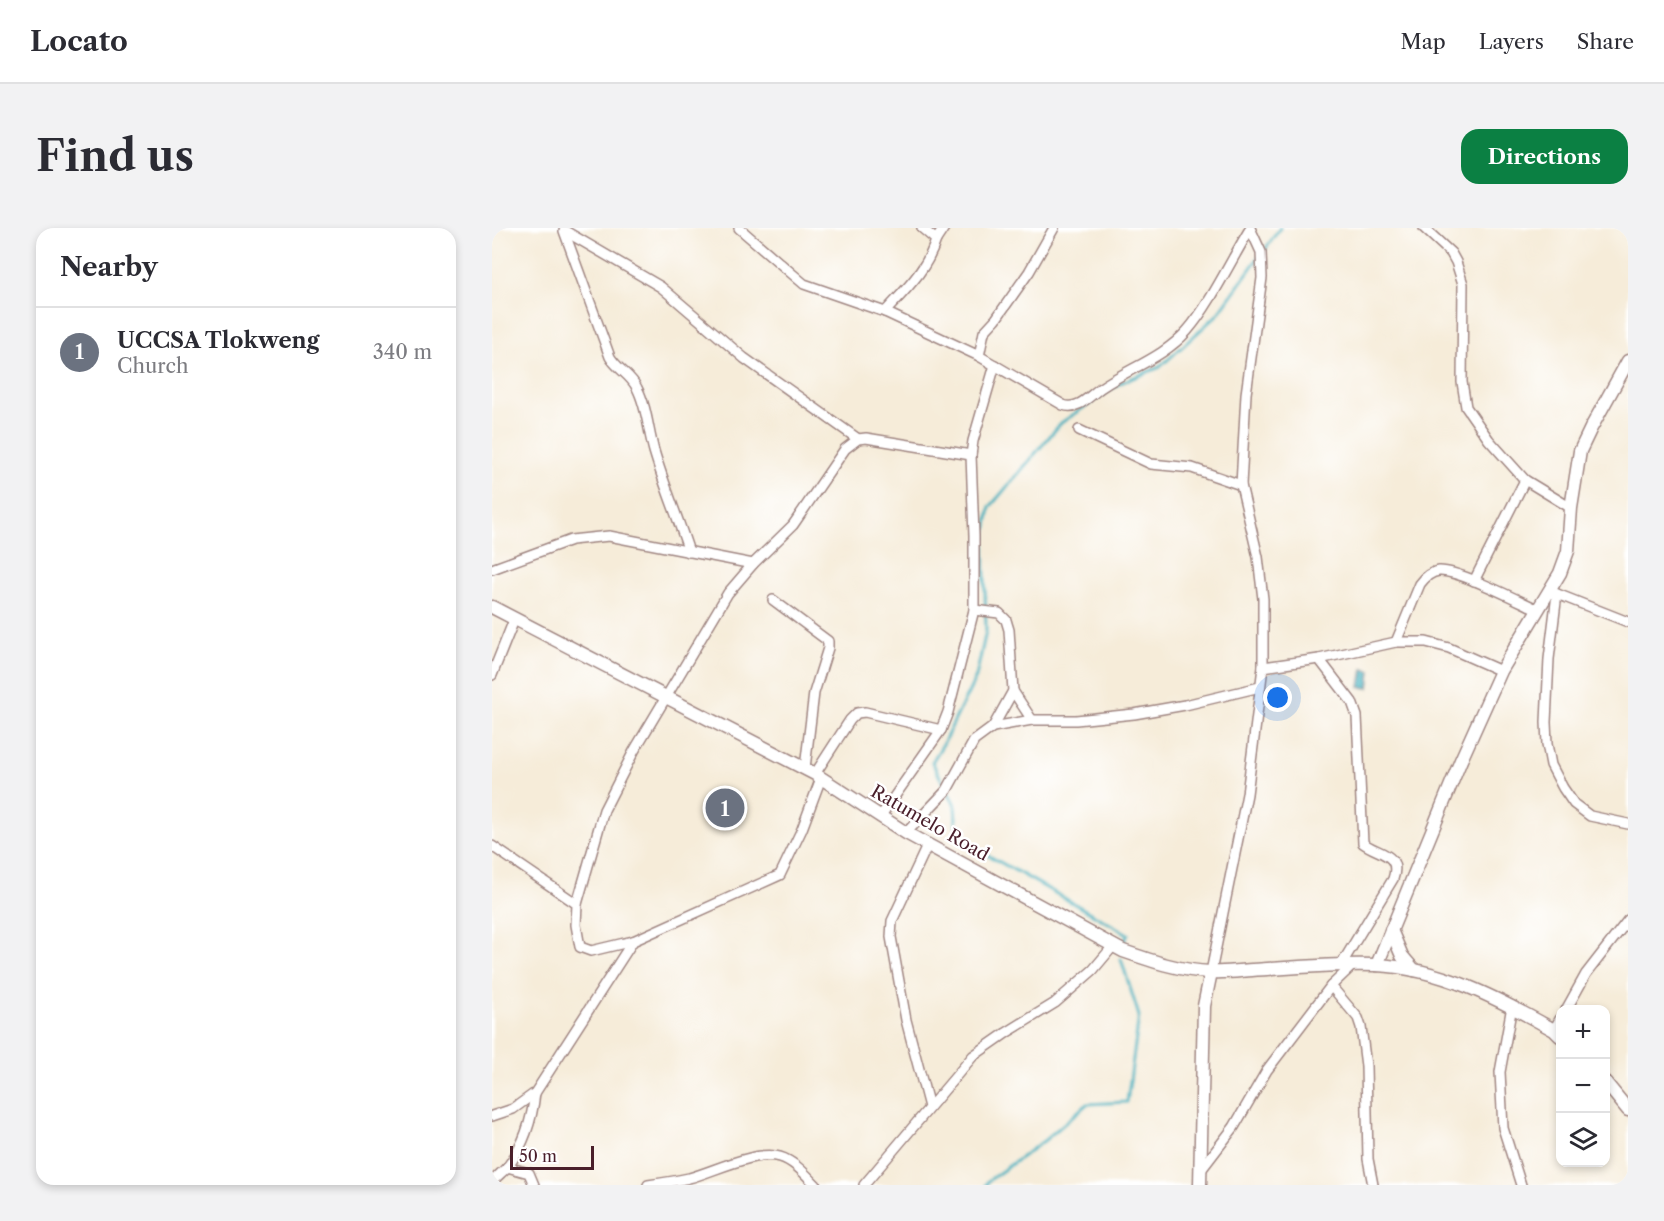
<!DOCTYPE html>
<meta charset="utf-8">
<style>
:root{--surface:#fff;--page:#f2f2f3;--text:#2b2b33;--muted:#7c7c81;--line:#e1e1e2;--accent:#0b8043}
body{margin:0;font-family:"Libre Caslon Text",serif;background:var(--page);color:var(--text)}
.controls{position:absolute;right:18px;bottom:18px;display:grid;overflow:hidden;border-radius:12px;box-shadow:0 3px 9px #0003}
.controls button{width:54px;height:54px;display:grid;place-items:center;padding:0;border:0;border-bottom:2px solid var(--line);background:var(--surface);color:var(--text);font:30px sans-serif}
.scale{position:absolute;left:18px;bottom:15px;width:84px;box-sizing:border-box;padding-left:6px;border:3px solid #4a1f2b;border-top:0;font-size:16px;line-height:21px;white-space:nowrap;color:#4a1f2b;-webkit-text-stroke:4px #fff;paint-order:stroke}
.you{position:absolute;left:786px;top:470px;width:21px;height:21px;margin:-15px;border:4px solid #fff;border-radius:50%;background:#1a73e8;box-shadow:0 0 0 9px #1a73e833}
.badge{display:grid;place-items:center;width:39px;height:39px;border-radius:50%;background:var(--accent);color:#fff;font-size:20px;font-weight:700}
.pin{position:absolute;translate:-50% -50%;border:3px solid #fff;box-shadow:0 2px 6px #0006}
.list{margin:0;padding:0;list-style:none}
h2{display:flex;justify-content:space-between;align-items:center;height:78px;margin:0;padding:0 24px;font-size:26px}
h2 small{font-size:20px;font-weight:400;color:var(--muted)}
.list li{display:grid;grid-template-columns:39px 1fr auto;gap:18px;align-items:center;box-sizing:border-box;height:90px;padding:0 24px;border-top:2px solid var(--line)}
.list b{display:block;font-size:22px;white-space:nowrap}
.list p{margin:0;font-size:20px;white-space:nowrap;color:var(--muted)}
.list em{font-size:20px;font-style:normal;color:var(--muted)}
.icon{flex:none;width:33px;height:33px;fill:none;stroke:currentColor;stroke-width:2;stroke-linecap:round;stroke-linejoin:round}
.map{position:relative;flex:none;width:1136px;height:957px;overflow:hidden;border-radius:18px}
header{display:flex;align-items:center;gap:36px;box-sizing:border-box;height:84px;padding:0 30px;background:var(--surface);border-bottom:2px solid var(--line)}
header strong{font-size:28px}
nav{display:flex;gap:33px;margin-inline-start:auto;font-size:21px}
.intro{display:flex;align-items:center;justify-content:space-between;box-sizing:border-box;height:144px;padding:0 36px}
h1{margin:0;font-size:42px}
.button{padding:15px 27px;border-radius:18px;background:var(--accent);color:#fff;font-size:21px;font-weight:700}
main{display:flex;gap:36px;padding:0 36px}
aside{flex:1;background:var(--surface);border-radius:18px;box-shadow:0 3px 9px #0003}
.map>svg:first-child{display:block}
.water{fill:url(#water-ripples);stroke:#456774;stroke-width:1.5}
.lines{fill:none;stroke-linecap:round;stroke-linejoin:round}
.stream{stroke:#40afbd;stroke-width:3}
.minor-casing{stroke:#a08682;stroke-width:12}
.tertiary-casing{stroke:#a08682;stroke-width:15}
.minor{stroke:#fff;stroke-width:9}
.tertiary{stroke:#fff;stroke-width:12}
.labels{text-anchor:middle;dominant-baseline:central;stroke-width:5;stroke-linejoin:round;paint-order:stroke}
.street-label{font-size:18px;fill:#4a1f2b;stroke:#fff}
</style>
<header>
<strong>Locato</strong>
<nav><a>Map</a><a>Layers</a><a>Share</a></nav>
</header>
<div class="intro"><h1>Find us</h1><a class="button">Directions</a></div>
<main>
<aside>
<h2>Nearby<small></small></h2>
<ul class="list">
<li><span class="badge" style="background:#6b7280">1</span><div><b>UCCSA Tlokweng</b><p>Church</p></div><em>340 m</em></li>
</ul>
</aside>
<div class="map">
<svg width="1136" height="957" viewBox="0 0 1136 957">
<defs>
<pattern id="water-ripples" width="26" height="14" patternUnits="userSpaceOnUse" patternTransform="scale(1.5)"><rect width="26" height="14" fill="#40afbd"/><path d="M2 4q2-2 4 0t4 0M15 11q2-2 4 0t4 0" fill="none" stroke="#388e9a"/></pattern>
</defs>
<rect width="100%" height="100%" fill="#fff"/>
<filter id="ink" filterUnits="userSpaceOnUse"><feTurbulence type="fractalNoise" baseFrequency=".0167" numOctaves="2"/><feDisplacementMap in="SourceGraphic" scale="12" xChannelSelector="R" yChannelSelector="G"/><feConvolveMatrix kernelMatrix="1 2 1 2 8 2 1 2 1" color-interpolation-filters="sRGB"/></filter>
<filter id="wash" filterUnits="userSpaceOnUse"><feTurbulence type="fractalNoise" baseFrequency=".008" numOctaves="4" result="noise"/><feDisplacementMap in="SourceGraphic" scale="24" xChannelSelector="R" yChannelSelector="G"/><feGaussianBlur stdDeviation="1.35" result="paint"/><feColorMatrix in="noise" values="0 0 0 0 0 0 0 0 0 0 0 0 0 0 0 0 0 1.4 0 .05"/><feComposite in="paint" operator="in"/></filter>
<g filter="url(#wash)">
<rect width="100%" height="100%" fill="#f6ecd9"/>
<polygon class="water" points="871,441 879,443 877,460 868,459"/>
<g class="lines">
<g class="stream">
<polyline points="772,23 788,0"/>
<polyline points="632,714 636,706 465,610 463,577 440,534 451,516 484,449 494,403 492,315 498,279 569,195 628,155 668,139 726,86 766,30"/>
<polyline points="494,957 496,953 553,912 595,876 635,874 647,788 629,731"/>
</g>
</g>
</g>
<g filter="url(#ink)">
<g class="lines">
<g class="minor-casing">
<g id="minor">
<path d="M 247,0 L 312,56 L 393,84 L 487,128 L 571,177 C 586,183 598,167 610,159 C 638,140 672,129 695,103 C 718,77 739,32 758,1"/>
<polyline points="932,0 959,25 964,34 971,56 970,154 974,179 997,212 1033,252 1079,280"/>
<path d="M 72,3 L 118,129 C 125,141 139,147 145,160 C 155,179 156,202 162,223 C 172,257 186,290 197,324"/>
<polyline points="73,3 169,59 252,130 366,211"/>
<polyline points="444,12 452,0"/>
<path d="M 393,84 C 413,62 435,42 444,12 L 430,0"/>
<polyline points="487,128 492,104 504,91 537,44 562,0"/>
<polyline points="587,202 659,236 700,240 749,257"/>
<polyline points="0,341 79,312 117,308 261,336"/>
<polyline points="982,353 1033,252"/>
<polyline points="1060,364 1136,394"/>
<polyline points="1065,366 1057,431 1054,494 1055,516 1059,537 1071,560 1082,576 1098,588 1136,596"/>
<polyline points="281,372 336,413 336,420 322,465 313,540"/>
<polyline points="482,382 507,385 514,392 517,402 521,463 501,499"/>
<path d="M 904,414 L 928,356 C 933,349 938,344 947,343 C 967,342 1025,372 1045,381"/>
<path d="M 827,431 L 860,474 L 865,488 L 871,615 C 885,626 910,625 901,651 L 849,737"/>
<polyline points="771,439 827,431 904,414 934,414 957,420 1009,443"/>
<polyline points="0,447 22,392"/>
<polyline points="521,463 540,492"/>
<polyline points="323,546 358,492 365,485 373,484 449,502"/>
<polyline points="388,589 449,502 456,484 482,382 482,308 479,227 481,213 503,137"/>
<polyline points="414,605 455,562 482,513 501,499 540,492 584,492 642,486 693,477 768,459"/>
<polyline points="436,616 400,693 399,709 414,792 437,879"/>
<polyline points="0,618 85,676 84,697 88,719 99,723 141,713"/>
<polyline points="85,676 112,582 142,523 236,365 261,336 301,297 353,221 366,211 374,210 479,227"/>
<polyline points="861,737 839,758 866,790 869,799 874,838 876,931 881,957"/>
<polyline points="719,744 755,566 771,439 771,371 766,329 749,257 754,166 770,50 769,24 758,0"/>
<polyline points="1020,778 1008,844 1011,900 1029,957"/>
<polyline points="1074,782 1094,746 1136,692"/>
<polyline points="1062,802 1068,791"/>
<polyline points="0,888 21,881 43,865 141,713 288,647 310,601 329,550"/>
<polyline points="15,939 37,945 42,957"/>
<polyline points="709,942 742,899 775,842 839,758"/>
<path d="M 0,954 C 5,948 12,943 17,937 C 33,915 40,892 43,865"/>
<path d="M 156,957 C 170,955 184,953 197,950 C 223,943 263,922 288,929 C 302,933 314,947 324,957"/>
<polyline points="372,957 481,828 514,805 563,775 601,742 622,717"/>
</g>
</g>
<g class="tertiary-casing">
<g id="tertiary">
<path d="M 0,379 L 323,546 L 414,605 L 631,723 C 660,733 689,743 719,744 C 733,745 747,743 760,742 C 801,740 843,735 884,737 C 949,740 1007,771 1062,802 L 1068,808"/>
<polyline points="899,702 910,728 922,742"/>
<polyline points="885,737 969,532 1009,443 1068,345 1076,323 1079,280 1088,223 1099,200 1136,133"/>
<polyline points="1114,855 1136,882"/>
<polyline points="708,957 712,778 719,744"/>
</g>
</g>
<use href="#minor" class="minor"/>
<use href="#tertiary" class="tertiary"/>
</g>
</g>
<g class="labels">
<g class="street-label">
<text transform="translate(438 595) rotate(30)">Ratumelo Road</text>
</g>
</g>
</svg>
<div class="controls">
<button>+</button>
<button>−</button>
<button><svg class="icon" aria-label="layers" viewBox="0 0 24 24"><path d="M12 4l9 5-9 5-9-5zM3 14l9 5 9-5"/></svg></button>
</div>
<div class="scale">50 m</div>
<div class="you"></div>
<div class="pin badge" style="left:233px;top:580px;background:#6b7280">1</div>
</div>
</main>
